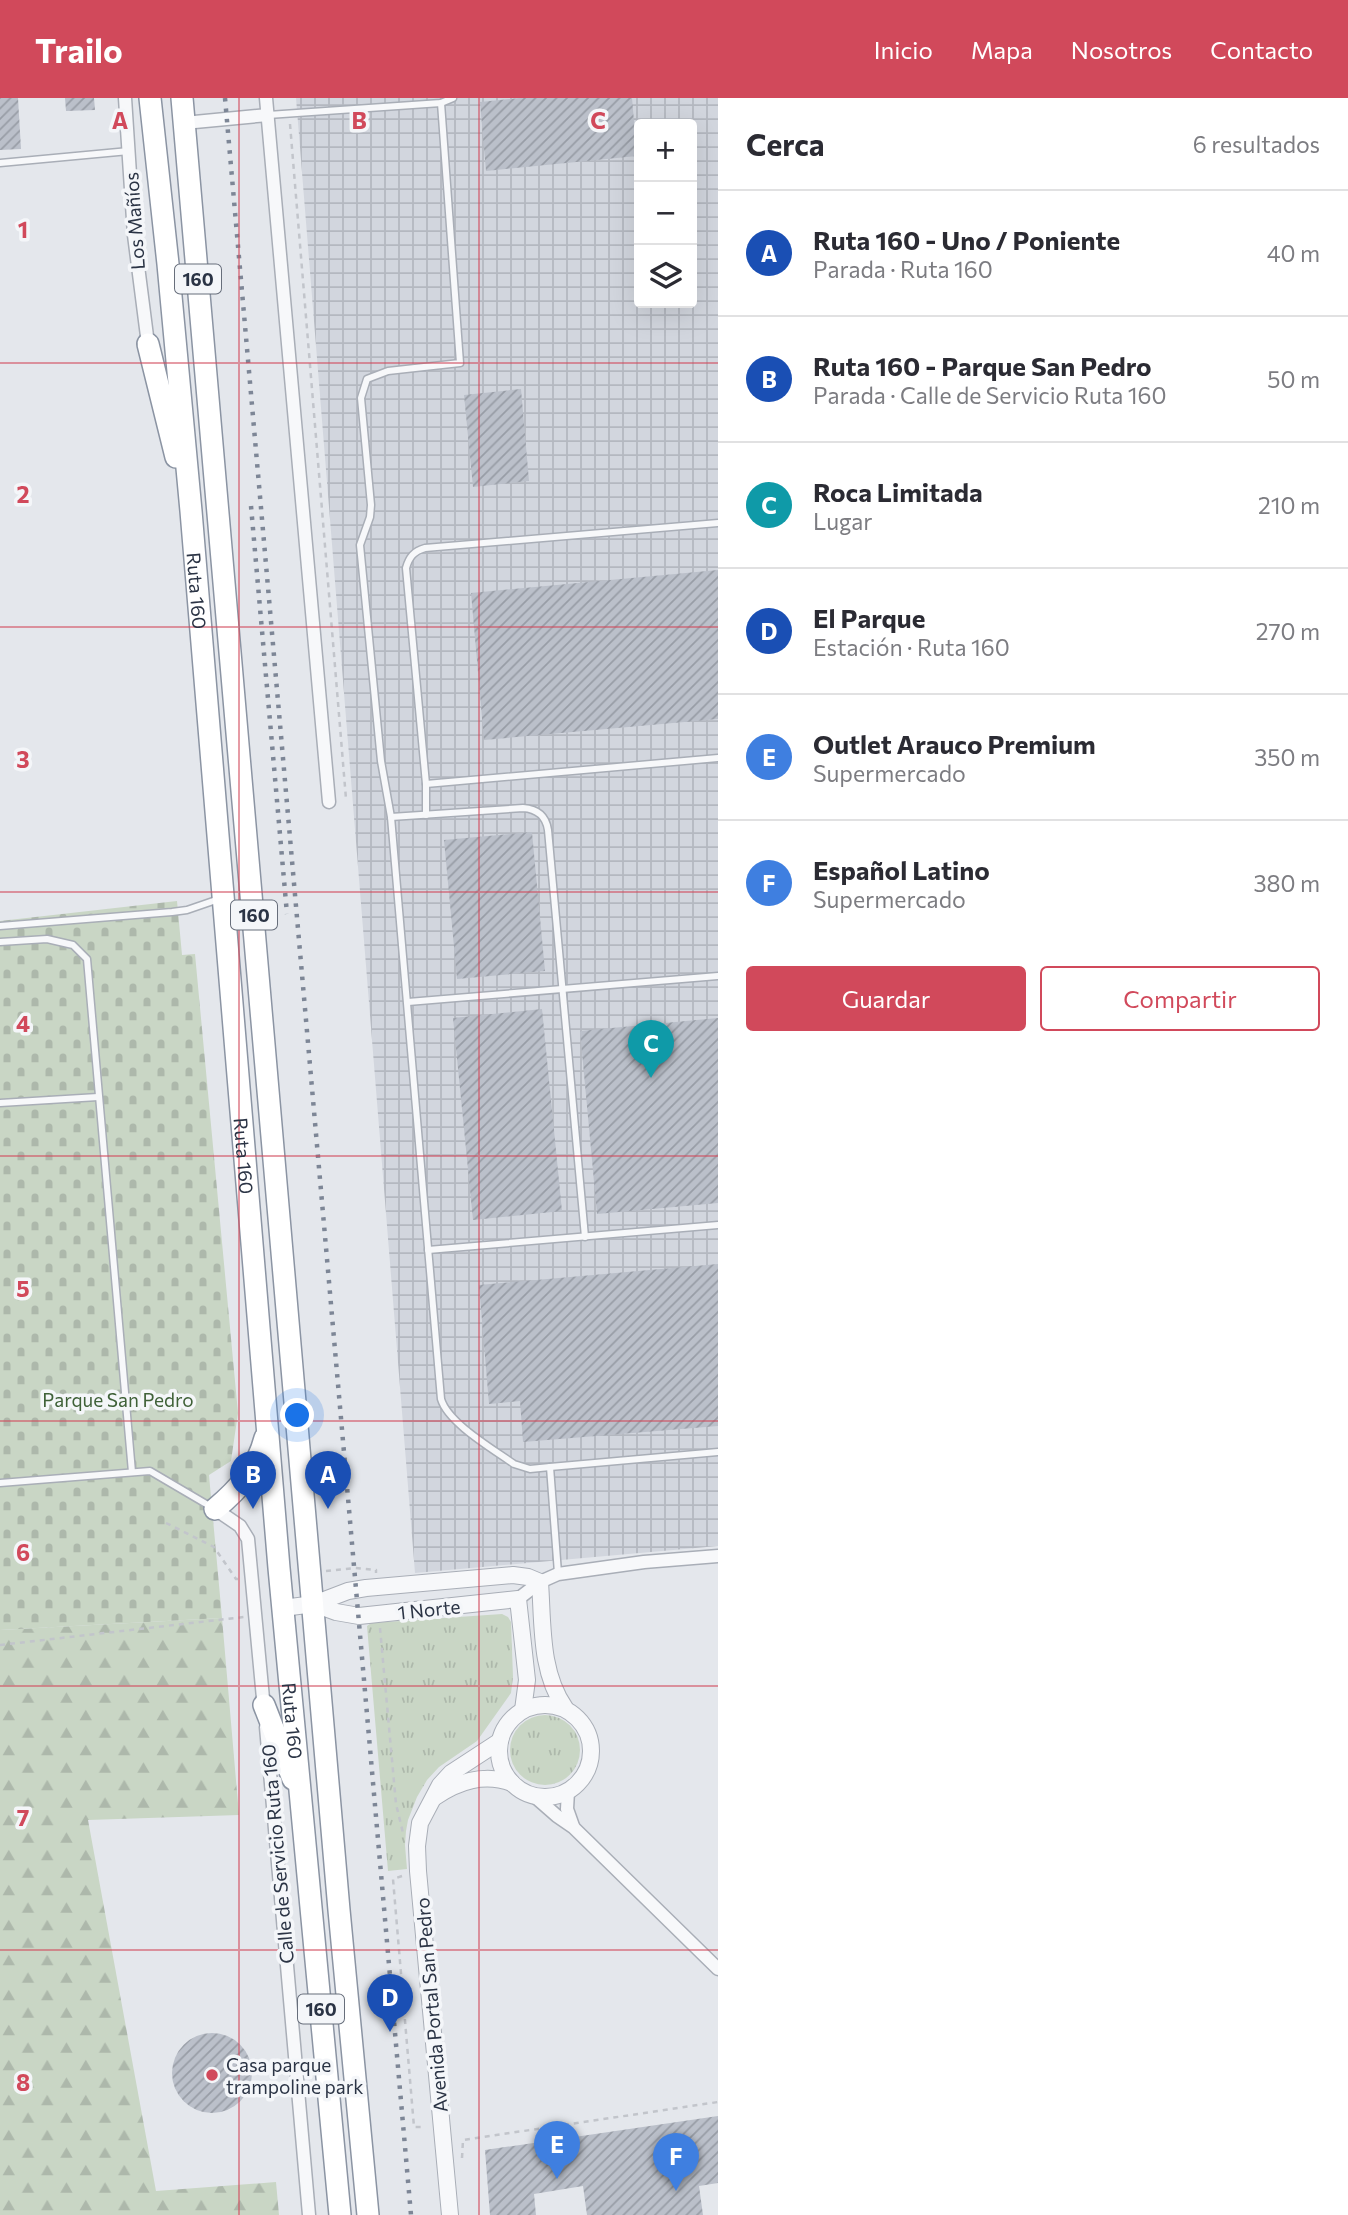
<!DOCTYPE html>
<html lang="es">
<meta charset="utf-8">
<style>
:root{--surface:#fff;--page:#f2f2f3;--text:#2b2b33;--muted:#7c7c81;--line:#e1e1e2;--accent:#d1495b}
body{margin:0;font-family:Commissioner,sans-serif;background:var(--page);color:var(--text)}
.controls{position:absolute;right:21px;top:21px;display:grid;overflow:hidden;border-radius:7px;box-shadow:0 7px 28px #0002}
.controls button{width:63px;height:63px;display:grid;place-items:center;padding:0;border:0;border-bottom:2px solid var(--line);background:var(--surface);color:var(--text);font:35px sans-serif}
.you{position:absolute;left:298px;top:1318px;width:24px;height:24px;margin:-18px;border:5px solid #fff;border-radius:50%;background:#1a73e8;box-shadow:0 0 0 10px #1a73e833}
.badge{display:grid;place-items:center;width:46px;height:46px;border-radius:50%;background:var(--accent);color:#fff;font-size:23px;font-weight:700}
.pin{position:absolute;translate:-50% -58px;filter:drop-shadow(0 2px 4px #0008)}
.pin::after{content:'';position:absolute;top:37px;width:24px;height:21px;background:inherit;clip-path:polygon(0 0,100% 0,50% 100%)}
.list{margin:0;padding:0;list-style:none}
h2{display:flex;justify-content:space-between;align-items:center;height:91px;margin:0;padding:0 28px;font-size:30px}
h2 small{font-size:23px;font-weight:400;color:var(--muted)}
.list li{display:grid;grid-template-columns:46px 1fr auto;gap:21px;align-items:center;box-sizing:border-box;height:126px;padding:0 28px;border-top:2px solid var(--line)}
.list b{display:block;font-size:26px;white-space:nowrap}
.list p{margin:0;font-size:23px;white-space:nowrap;color:var(--muted)}
.list em{font-size:23px;font-style:normal;color:var(--muted)}
.actions{display:flex;gap:14px;padding:21px 28px}
.actions a{flex:1;padding:16px 0;border:2px solid var(--accent);border-radius:7px;text-align:center;font-size:24px;color:var(--accent)}
.actions .main{background:var(--accent);color:#fff}
.icon{flex:none;width:38px;height:38px;fill:none;stroke:currentColor;stroke-width:2;stroke-linecap:round;stroke-linejoin:round}
.map{position:relative;flex:none;width:718px;height:2117px;overflow:hidden}
header{display:flex;align-items:center;gap:42px;box-sizing:border-box;height:98px;padding:0 35px;background:var(--accent);color:#fff}
header strong{font-size:33px}
nav{display:flex;gap:38px;margin-inline-start:auto;font-size:24px}
main{display:flex}
aside{flex:1;background:var(--surface)}
.map>svg:first-child{display:block}
.industrial{fill:url(#industrial-grid);fill-rule:evenodd}
.grass{fill:url(#grass-tufts)}
.forest{fill:url(#forest-firs)}
.cemetery{fill:url(#cemetery-stones)}
.building{fill:url(#building-hatch)}
.lines{fill:none;stroke-linecap:round;stroke-linejoin:round}
.service-casing{stroke:#a9aeb7;stroke-width:9}
.minor-casing{stroke:#a9aeb7;stroke-width:15}
.tertiary-casing{stroke:#a9aeb7;stroke-width:18}
.trunk-casing{stroke:#8b94a3;stroke-width:24}
.path{stroke:#c2c5cb;stroke-width:2.5;stroke-dasharray:5 5;stroke-linecap:butt}
.service{stroke:#f7f8fa;stroke-width:6}
.minor{stroke:#f7f8fa;stroke-width:12}
.tertiary{stroke:#f7f8fa;stroke-width:16}
.trunk{stroke:#fff;stroke-width:21}
.rail{stroke:#7d8696;stroke-width:4.5;stroke-dasharray:3.5 7;stroke-linecap:butt}
.grid{fill:none;stroke:#d1495b;stroke-width:2;stroke-opacity:0.55}
.poi-dot{fill:#d1495b;stroke:#f4f6f9;stroke-width:2.5}
.labels{text-anchor:middle;dominant-baseline:central;stroke-width:7;stroke-linejoin:round;paint-order:stroke}
.shield{fill:#f4f6f9;stroke:#676e7b;stroke-width:2}
.shield-label{font-size:18px;font-weight:bold;fill:#2b3445}
.street-label{font-size:19px;fill:#2b3445;stroke:#f4f6f9}
.park-label{font-size:19px;fill:#3f6138;stroke:#f4f6f9}
.poi-label{font-size:19px;fill:#2b3445;stroke:#f4f6f9;text-anchor:start}
.grid-label{font-size:23px;text-anchor:middle;font-weight:bold;fill:#d1495b;stroke:#f4f6f9;stroke-width:7;stroke-linejoin:round;paint-order:stroke}
</style>
<header>
<strong>Trailo</strong>
<nav><a>Inicio</a><a>Mapa</a><a>Nosotros</a><a>Contacto</a></nav>
</header>
<main>
<div class="map">
<svg width="718" height="2117" viewBox="0 0 718 2117">
<defs>
<pattern id="industrial-grid" width="8" height="8" patternUnits="userSpaceOnUse" patternTransform="scale(1.75)"><rect width="8" height="8" fill="#d2d6de"/><path d="M0 4h8M4 0v8" fill="none" stroke="#b4b8c0"/></pattern>
<pattern id="grass-tufts" width="24" height="20" patternUnits="userSpaceOnUse" patternTransform="scale(1.75)"><rect width="24" height="20" fill="#c9d6c5"/><path d="M3 7l-1-3M5 7V3M7 7l1-3M15 17l-1-3M17 17v-4M19 17l1-3" fill="none" stroke="#adb8ab"/></pattern>
<pattern id="forest-firs" width="22" height="20" patternUnits="userSpaceOnUse" patternTransform="scale(1.75)"><rect width="22" height="20" fill="#c9d6c5"/><path d="M5 1l3.5 6h-7zM16 11l3.5 6h-7z" fill="#adb8ab"/></pattern>
<pattern id="cemetery-stones" width="16" height="16" patternUnits="userSpaceOnUse" patternTransform="scale(1.75)"><rect width="16" height="16" fill="#c9d6c5"/><path d="M2 7V4a2 2 0 0 1 4 0v3zM10 15v-3a2 2 0 0 1 4 0v3z" fill="#adb8ab"/></pattern>
<pattern id="building-hatch" width="6" height="6" patternUnits="userSpaceOnUse" patternTransform="scale(1.75)"><rect width="6" height="6" fill="#bbc0ca"/><path d="M-1 1l2-2M0 6l6-6M5 7l2-2" fill="none" stroke="#989da6"/></pattern>
</defs>
<rect width="100%" height="100%" fill="#e4e7ec"/>
<path class="industrial" d="M 296,0 L 718,0 L 718,1448 L 415,1475 ZM 639,26 L 692,26 L 692,205 L 639,205 Z"/>
<g class="grass">
<polygon points="502,1516 508,1519 511,1524 513,1579 511,1595 477,1643 439,1669 427,1682 417,1699 408,1722 406,1733 405,1747 407,1771 388,1773 367,1528 371,1525"/>
<circle cx="545" cy="1652" r="35"/>
</g>
<polygon class="forest" points="222,1520 239,1717 88,1722 156,2093 276,2084 279,2117 0,2117 0,1532"/>
<polygon class="cemetery" points="177,803 182,857 195,856 238,1315 231,1363 209,1377 222,1520 0,1532 0,823"/>
<g class="building">
<polygon points="0,0 18,0 21,51 0,52"/>
<polygon points="65,0 94,0 95,12 66,13"/>
<polygon points="519,0 632,0 637,58 486,73 480,4"/>
<polygon points="521,291 529,383 473,389 464,297"/>
<polygon points="718,472 718,621 484,642 471,495"/>
<polygon points="532,734 545,873 457,881 444,742"/>
<polygon points="542,911 562,1113 473,1122 453,920"/>
<polygon points="718,920 718,1105 597,1116 580,933"/>
<polygon points="718,1166 718,1328 523,1344 520,1303 489,1306 479,1187"/>
<circle cx="212" cy="1975" r="40"/>
<polygon points="718,2018 718,2085 699,2088 703,2117 587,2117 583,2088 534,2096 536,2117 490,2117 485,2052"/>
</g>
<g class="lines">
<g class="service-casing">
<g id="service">
<path d="M 441,5 L 460,265 L 388,273 L 367,281 L 361,300 L 371,407 L 370,419 L 360,447 L 381,663 L 391,719 L 441,1301 C 448,1325 493,1351 514,1366 L 530,1371 L 550,1369 L 718,1354"/>
<polyline points="268,17 441,5 453,0"/>
<polyline points="0,65 129,53"/>
<polyline points="426,686 718,660"/>
<path d="M 426,717 L 426,686 L 406,470 C 409,459 414,453 425,450 L 718,425"/>
<path d="M 391,719 L 523,710 C 537,711 546,718 548,732 L 585,1139"/>
<polyline points="0,828 172,814 187,812 219,801"/>
<polyline points="0,844 47,841 73,847 87,861 132,1374"/>
<polyline points="408,904 718,878"/>
<polyline points="0,1005 98,999"/>
<polyline points="428,1152 718,1127"/>
<polyline points="550,1369 558,1475"/>
<polyline points="0,1385 150,1373 213,1410"/>
</g>
</g>
<g class="minor-casing">
<g id="minor">
<polyline points="125,0 134,137 148,246"/>
<polyline points="266,0 329,704"/>
<polyline points="184,25 268,17"/>
<polyline points="215,1411 240,1428 248,1441 264,1611"/>
<polyline points="518,1501 540,1484 558,1476 644,1464 718,1458"/>
<polyline points="266,1629 309,2117"/>
<polyline points="568,1693 567,1711 573,1728"/>
<polyline points="533,1697 557,1718 573,1729 718,1871"/>
</g>
</g>
<g class="tertiary-casing">
<g id="tertiary">
<polyline points="314,1506 336,1514 359,1518 518,1501 527,1582 523,1612"/>
<path d="M 283,1510 L 314,1506 L 348,1493 L 366,1490 L 513,1477 L 528,1479 L 540,1484 C 543,1527 540,1574 565,1610"/>
<circle cx="545" cy="1653" r="46"/>
<path d="M 435,1699 C 459,1683 484,1675 512,1685"/>
<polyline points="450,2117 418,1773 417,1748 420,1725 440,1687 451,1675 500,1643"/>
</g>
</g>
<g class="trunk-casing">
<g id="trunk">
<path id="s1" d="M 150,0 L 168,166 L 191,413 L 279,1470 L 340,2117"/>
<polyline points="182,0 339,1812 368,2117"/>
<polyline points="148,246 176,359"/>
<path d="M 215,1411 C 239,1391 257,1371 265,1340"/>
<polyline points="264,1607 293,1681"/>
</g>
</g>
<g class="path">
<polyline points="290,26 346,701"/>
<polyline points="166,1425 214,1449 236,1481 238,1481"/>
<polyline points="326,1473 355,1470 376,1472 376,1475"/>
<polyline points="380,1530 396,1706 403,1735"/>
<polyline points="0,1547 244,1519"/>
<polyline points="402,1778 393,1781 414,2029 425,2029"/>
<polyline points="462,2060 463,2042 718,2004"/>
</g>
<use href="#service" class="service"/>
<use href="#minor" class="minor"/>
<use href="#tertiary" class="tertiary"/>
<use href="#trunk" class="trunk"/>
<g class="rail">
<polyline points="225,0 411,2117"/>
<polyline points="251,408 287,816"/>
</g>
</g>
<path class="grid" d="M 239,0 L 239,2117M 479,0 L 479,2117M 0,265 L 718,265M 0,529 L 718,529M 0,794 L 718,794M 0,1058 L 718,1058M 0,1323 L 718,1323M 0,1588 L 718,1588M 0,1852 L 718,1852"/>
<circle class="poi-dot" cx="212" cy="1977" r="7"/>
<g class="labels">
<g class="shield">
<rect x="175" y="166.5" width="46" height="29" rx="5"/>
<rect x="231" y="802.5" width="46" height="29" rx="5"/>
<rect x="298" y="1896.5" width="46" height="29" rx="5"/>
</g>
<g class="shield-label">
<text x="198" y="181">160</text>
<text x="254" y="817">160</text>
<text x="321" y="1911">160</text>
</g>
<g class="street-label">
<text transform="translate(134 123) rotate(-94)">Los Mañíos</text>
<text stroke="none"><textPath href="#s1" startOffset="495">Ruta 160</textPath></text>
<text stroke="none"><textPath href="#s1" startOffset="1062">Ruta 160</textPath></text>
<text transform="translate(429 1511) rotate(-6)">1 Norte</text>
<text stroke="none"><textPath href="#s1" startOffset="1629">Ruta 160</textPath></text>
<text transform="translate(277 1756) rotate(-95)">Calle de Servicio Ruta 160</text>
<text transform="translate(431 1907) rotate(-95)">Avenida Portal San Pedro</text>
</g>
<g class="park-label">
<text x="118" y="1301">Parque San Pedro</text>
</g>
<g class="poi-label">
<text x="226" y="1966">Casa parque<tspan x="226" dy="22">trampoline park</tspan></text>
</g>
</g>
<g class="grid-label">
<text x="120" y="31">A</text>
<text x="359" y="31">B</text>
<text x="598" y="31">C</text>
<text x="23" y="140">1</text>
<text x="23" y="405">2</text>
<text x="23" y="670">3</text>
<text x="23" y="934">4</text>
<text x="23" y="1199">5</text>
<text x="23" y="1463">6</text>
<text x="23" y="1728">7</text>
<text x="23" y="1993">8</text>
</g>
</svg>
<div class="controls">
<button>+</button>
<button>−</button>
<button><svg class="icon" aria-label="layers" viewBox="0 0 24 24"><path d="M12 4l9 5-9 5-9-5zM3 14l9 5 9-5"/></svg></button>
</div>
<div class="you"></div>
<div class="pin badge" style="left:328px;top:1411px;background:#1a4fb4">A</div>
<div class="pin badge" style="left:253px;top:1411px;background:#1a4fb4">B</div>
<div class="pin badge" style="left:651px;top:980px;background:#0f9aa8">C</div>
<div class="pin badge" style="left:390px;top:1934px;background:#1a4fb4">D</div>
<div class="pin badge" style="left:557px;top:2081px;background:#3f7fe0">E</div>
<div class="pin badge" style="left:676px;top:2093px;background:#3f7fe0">F</div>
</div>
<aside>
<h2>Cerca<small>6 resultados</small></h2>
<ul class="list">
<li><span class="badge" style="background:#1a4fb4">A</span><div><b>Ruta 160 - Uno / Poniente</b><p>Parada · Ruta 160</p></div><em>40 m</em></li>
<li><span class="badge" style="background:#1a4fb4">B</span><div><b>Ruta 160 - Parque San Pedro</b><p>Parada · Calle de Servicio Ruta 160</p></div><em>50 m</em></li>
<li><span class="badge" style="background:#0f9aa8">C</span><div><b>Roca Limitada</b><p>Lugar</p></div><em>210 m</em></li>
<li><span class="badge" style="background:#1a4fb4">D</span><div><b>El Parque</b><p>Estación · Ruta 160</p></div><em>270 m</em></li>
<li><span class="badge" style="background:#3f7fe0">E</span><div><b>Outlet Arauco Premium</b><p>Supermercado</p></div><em>350 m</em></li>
<li><span class="badge" style="background:#3f7fe0">F</span><div><b>Español Latino</b><p>Supermercado</p></div><em>380 m</em></li>
</ul>
<div class="actions"><a class="main">Guardar</a><a>Compartir</a></div>
</aside>
</main>
